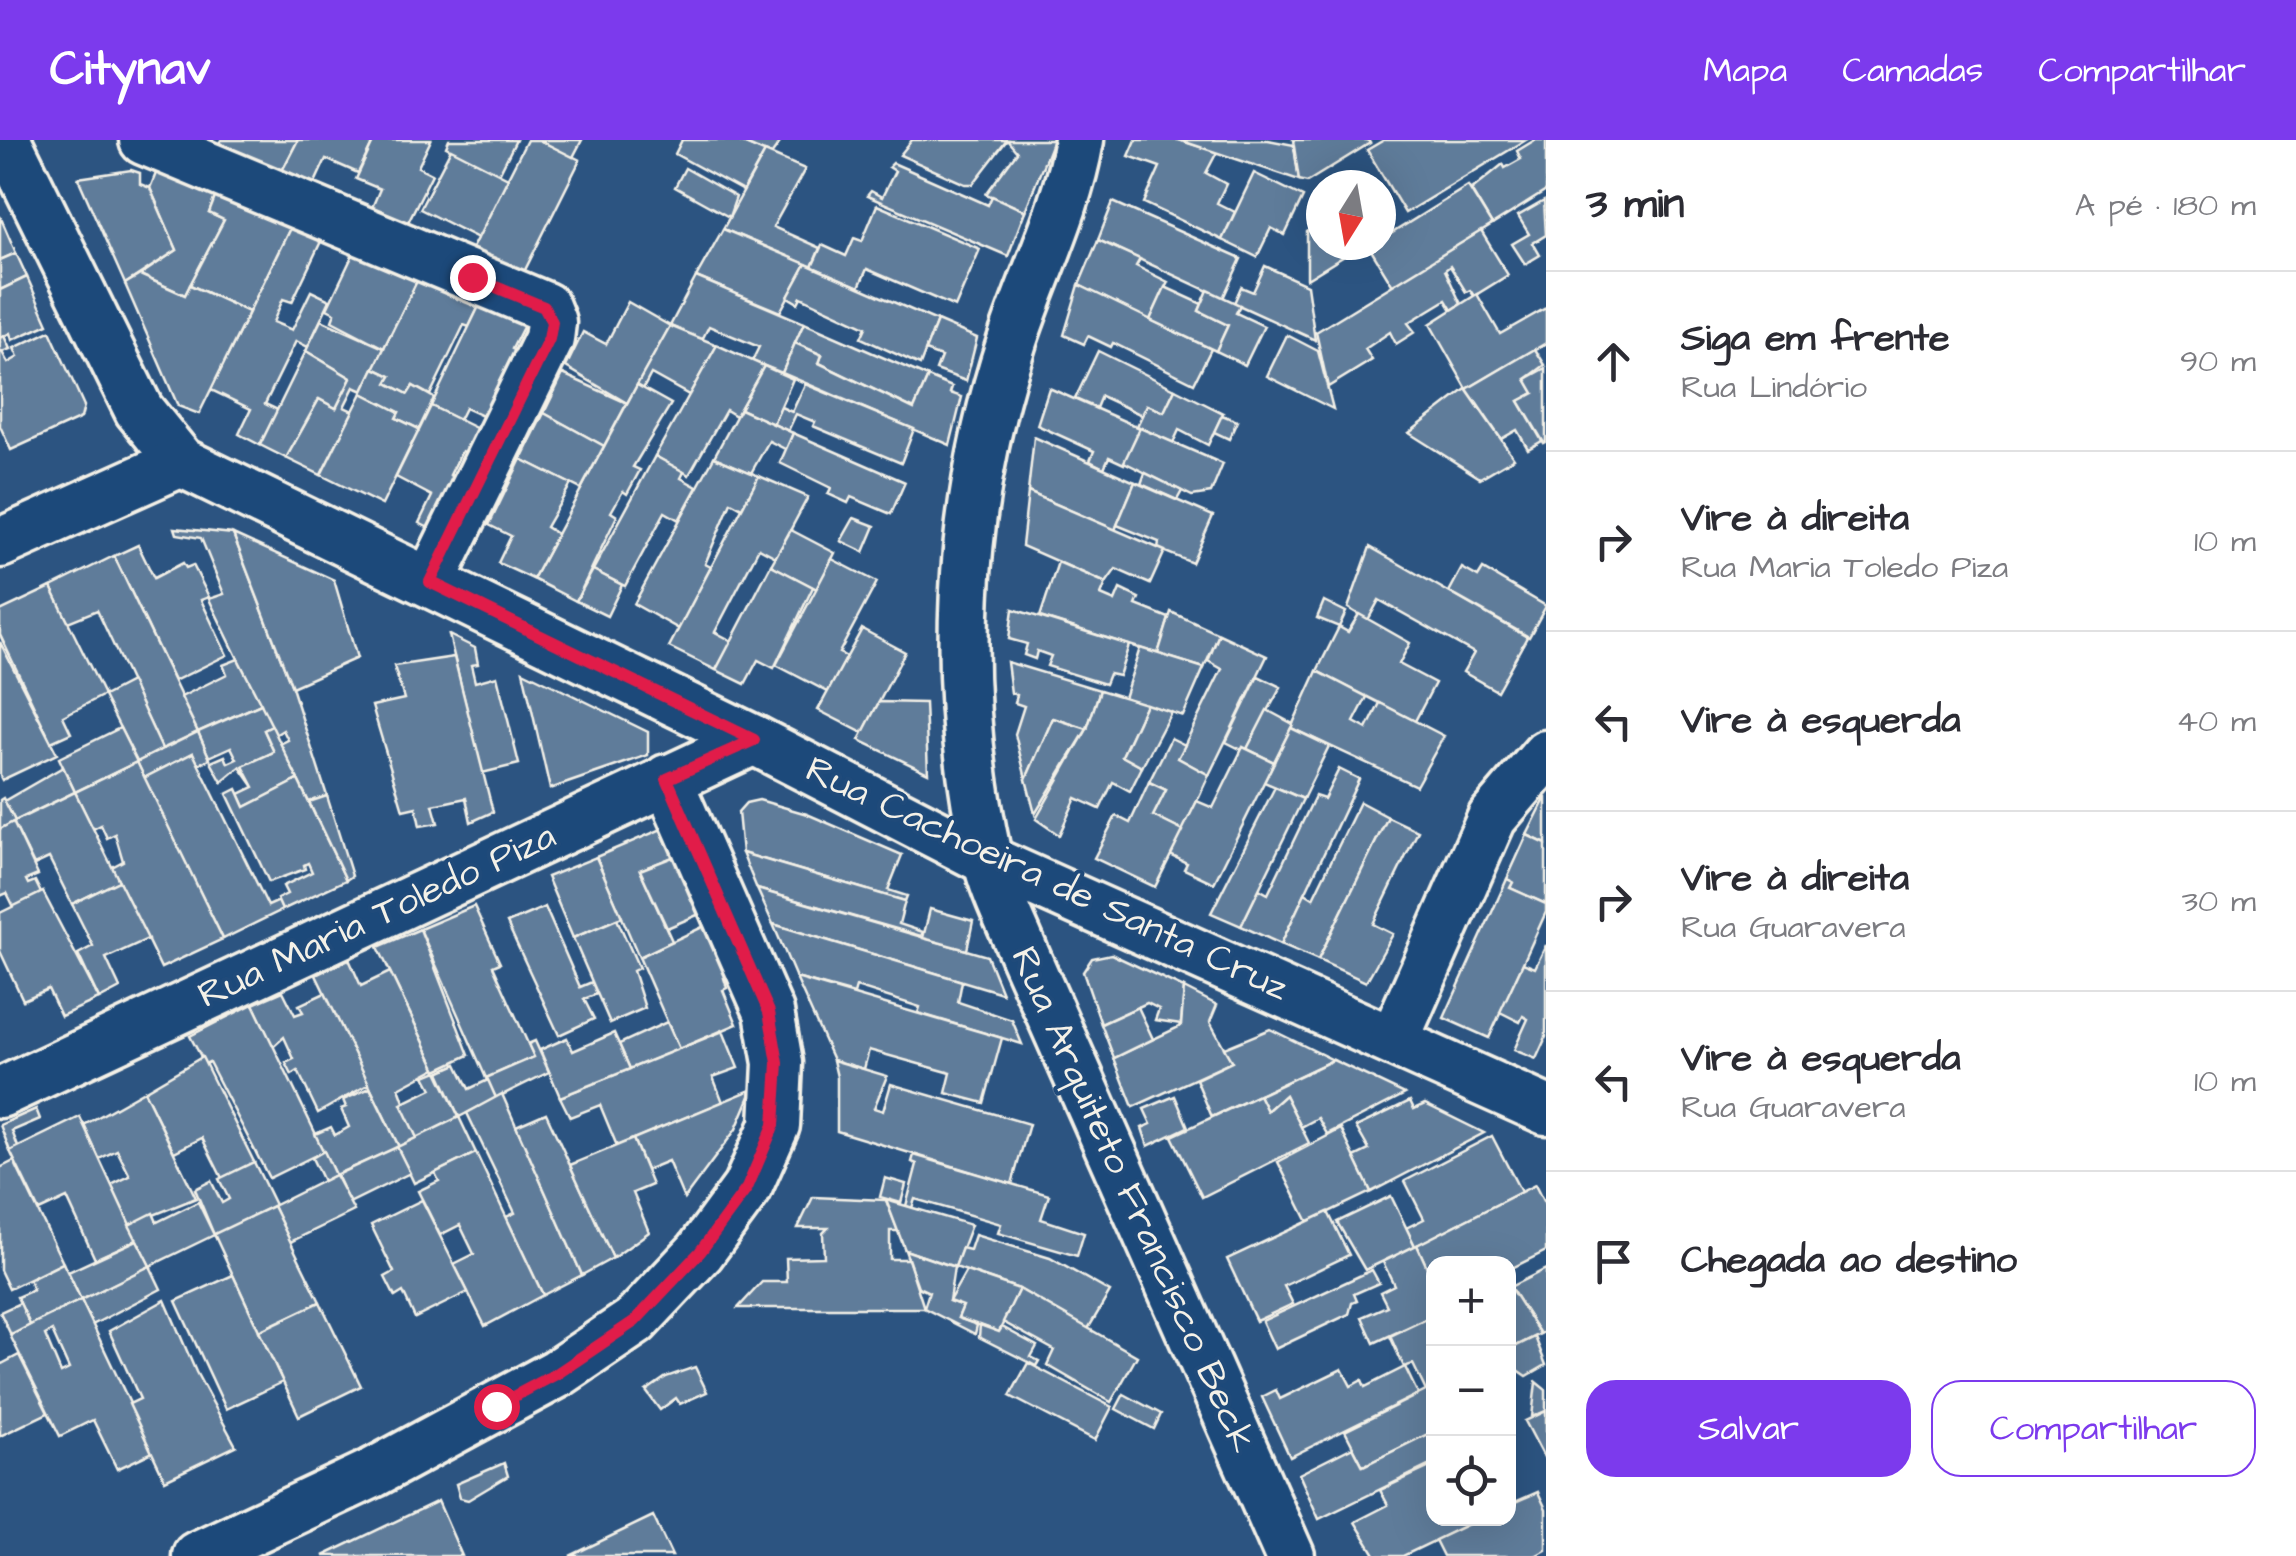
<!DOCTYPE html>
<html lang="pt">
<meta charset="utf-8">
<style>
:root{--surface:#fff;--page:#f7f7f7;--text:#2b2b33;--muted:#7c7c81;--line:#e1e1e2;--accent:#7c3aed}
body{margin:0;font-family:"Architects Daughter",sans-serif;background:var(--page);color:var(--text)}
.controls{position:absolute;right:30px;bottom:30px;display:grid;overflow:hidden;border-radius:20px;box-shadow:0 10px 40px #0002}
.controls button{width:90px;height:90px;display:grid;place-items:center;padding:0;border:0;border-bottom:2px solid var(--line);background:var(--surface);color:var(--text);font:50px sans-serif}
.compass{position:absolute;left:1306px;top:30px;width:90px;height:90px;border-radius:50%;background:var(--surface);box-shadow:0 10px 40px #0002;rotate:191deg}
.stop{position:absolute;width:30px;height:30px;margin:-22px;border:8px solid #e11d48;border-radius:50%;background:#fff}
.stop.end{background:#e11d48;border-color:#fff;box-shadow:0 2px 10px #0008}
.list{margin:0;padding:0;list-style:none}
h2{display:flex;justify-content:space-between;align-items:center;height:130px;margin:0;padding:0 40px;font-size:42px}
h2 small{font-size:32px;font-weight:400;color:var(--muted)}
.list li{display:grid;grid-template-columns:65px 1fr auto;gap:30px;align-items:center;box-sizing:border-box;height:180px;padding:0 40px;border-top:2px solid var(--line)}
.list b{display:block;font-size:38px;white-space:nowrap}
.list p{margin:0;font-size:32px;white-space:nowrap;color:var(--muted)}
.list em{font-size:32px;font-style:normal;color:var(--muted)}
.actions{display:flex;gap:20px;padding:30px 40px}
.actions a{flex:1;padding:22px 0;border:2px solid var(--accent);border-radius:30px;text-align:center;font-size:35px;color:var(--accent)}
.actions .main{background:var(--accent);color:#fff}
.icon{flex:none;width:55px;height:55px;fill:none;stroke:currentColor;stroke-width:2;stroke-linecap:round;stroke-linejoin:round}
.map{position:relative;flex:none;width:1546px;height:1416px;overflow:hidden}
header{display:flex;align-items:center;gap:60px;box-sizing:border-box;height:140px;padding:0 50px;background:var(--accent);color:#fff}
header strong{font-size:48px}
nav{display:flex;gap:55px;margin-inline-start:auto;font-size:35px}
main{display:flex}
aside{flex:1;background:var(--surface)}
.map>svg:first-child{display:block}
.building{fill:#5e7b9a;stroke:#f4f1e8;stroke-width:2.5;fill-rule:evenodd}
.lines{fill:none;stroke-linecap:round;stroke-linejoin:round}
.street-casing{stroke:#f4f1e8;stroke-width:55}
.street{stroke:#1f4a7a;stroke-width:48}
.route{stroke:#e11d48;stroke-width:12}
.labels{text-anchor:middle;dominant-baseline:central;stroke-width:8;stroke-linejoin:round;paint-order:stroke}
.street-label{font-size:38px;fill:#f4f1e8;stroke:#1f4a7a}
</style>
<header>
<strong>Citynav</strong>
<nav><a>Mapa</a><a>Camadas</a><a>Compartilhar</a></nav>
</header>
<main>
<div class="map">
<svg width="1546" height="1416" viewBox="0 0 1546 1416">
<rect width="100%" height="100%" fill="#2c5481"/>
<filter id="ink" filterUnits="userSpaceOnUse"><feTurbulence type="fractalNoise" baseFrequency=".01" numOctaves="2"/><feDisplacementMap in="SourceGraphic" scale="20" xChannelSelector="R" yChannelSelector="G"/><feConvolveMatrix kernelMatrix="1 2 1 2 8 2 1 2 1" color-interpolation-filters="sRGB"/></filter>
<g filter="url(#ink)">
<g class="building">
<polygon points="221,0 298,0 281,33 219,4"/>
<polygon points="298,0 374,0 358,33 326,19 313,47 281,33"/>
<polygon points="374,0 431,0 418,27 432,34 405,88 370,72 380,49 356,39"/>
<polygon points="449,0 516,0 499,34 446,7"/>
<polygon points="527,0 539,0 580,20 520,140 468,116"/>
<polygon points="539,0 582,0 573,17"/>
<polygon points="682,0 736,0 765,12 743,51 675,14"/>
<polygon points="736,0 782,0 771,15"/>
<polygon points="912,0 1007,0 973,44 965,44 900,15"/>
<polygon points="1007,0 1053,0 1025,71 986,54 1017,12"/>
<polygon points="1136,0 1179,0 1217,12 1206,33 1226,44 1217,63 1235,72 1222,100 1144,63 1160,27 1129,16"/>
<polygon points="1179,0 1268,0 1294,5 1299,40"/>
<polygon points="1293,0 1368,0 1370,3 1307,42 1299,40"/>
<polygon points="1384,0 1526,0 1405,73 1367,10"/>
<polygon points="1535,0 1546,0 1546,51 1492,85 1471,50 1503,24 1505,28 1521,19 1517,11"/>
<polygon points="451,9 508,38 478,98 420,69"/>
<polygon points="765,12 805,29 773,87 820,108 812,127 723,89"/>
<polygon points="161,21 219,47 209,73 224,80 185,155 140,135 177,110 150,48"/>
<polygon points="893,23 988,65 992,56 1025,71 1008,116 867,56 871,51 882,57 895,31 889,27"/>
<polygon points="685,28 736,57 729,77 675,47"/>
<polygon points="131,30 140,33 140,44 150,48 177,110 125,144 78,38"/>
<polygon points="1254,33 1303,57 1285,95 1271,88 1257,117 1222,100"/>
<polygon points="1468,46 1492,85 1393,146 1369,107 1381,105 1381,100"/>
<polygon points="219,47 294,80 249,172 190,145 224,80 209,73"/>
<polygon points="1544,61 1546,95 1533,103 1540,115 1525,124 1512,104 1529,94 1518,76"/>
<polygon points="1113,62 1241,119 1223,158 1098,100"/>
<polygon points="877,65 980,109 955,167 867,129 859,147 812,127 822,105 846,116 854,98 862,101"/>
<polygon points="0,76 16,113 0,120"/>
<polygon points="294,80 325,93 292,162 283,159 273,182 292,190 311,151 330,160 308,207 296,201 265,264 278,270 260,305 239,294 251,269 211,250"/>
<polygon points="1321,83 1321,105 1362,105 1307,139 1307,92"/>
<polygon points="723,89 806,124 780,172 696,137"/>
<polygon points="1481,91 1508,135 1474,156 1470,150 1466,152 1450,126 1445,130 1461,164 1452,170 1446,160 1408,183 1415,192 1396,204 1390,192 1365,209 1372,220 1328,247 1316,192"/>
<polygon points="1098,100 1140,119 1136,126 1168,142 1150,180 1079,145"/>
<polygon points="356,108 420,135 384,208 332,181 335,173 327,169"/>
<polygon points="16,113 27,137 0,150 0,120"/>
<polygon points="806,124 937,181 920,225 861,198 866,187 801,157 798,163 788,157"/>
<polygon points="1265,126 1307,145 1315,200 1234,163 1241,147 1253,152"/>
<polygon points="140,135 185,155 190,145 249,172 199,274 178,266 125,144"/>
<polygon points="420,135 481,162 469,187 464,185 430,255 413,246 408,254 387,243 391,236 374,228"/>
<polygon points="27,137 48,184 12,200 10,193 0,198 0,150"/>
<polygon points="696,137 804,183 782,233 752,221 759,207 709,186 702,200 670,186"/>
<polygon points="1079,145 1211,209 1194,243 1113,203 1111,207 1088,196 1084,204 1064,195"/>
<polygon points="1165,147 1202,164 1199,171 1228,185 1216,211 1150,180"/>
<polygon points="1208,150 1240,165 1236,173 1264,186 1245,225 1216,211 1228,185 1199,171"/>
<polygon points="1477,154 1500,194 1546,168 1546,203 1467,249 1430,184"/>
<polygon points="481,162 526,181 512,209 529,217 498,283 465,268 459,280 431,266"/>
<polygon points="628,162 670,186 627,263 566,227 583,192 606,204"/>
<polygon points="321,180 384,208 363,251 354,247 344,267 353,271 321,335 286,318 319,259 336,268 351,238 306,211"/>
<polygon points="937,181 977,198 966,241 936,230 941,217 925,211"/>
<polygon points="804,183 928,237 914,269 819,223 822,215 795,203"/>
<polygon points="670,186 717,205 689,255 651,234 643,249 637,245"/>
<polygon points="50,191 84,266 81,278 11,310 0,286 0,198 4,196 10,209 2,212 8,223 18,217 14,208"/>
<polygon points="1287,195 1318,211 1333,269 1267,236"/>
<polygon points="795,203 822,215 819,223 914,269 928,237 952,247 950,253 962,257 950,305 782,233"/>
<polygon points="717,205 764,226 736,276 726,270 689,335 655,316"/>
<polygon points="1535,209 1545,225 1526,239 1534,253 1519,261 1542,301 1528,309 1517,290 1501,299 1467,249"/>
<polygon points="306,211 351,238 336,268 319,259 286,318 260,305"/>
<polygon points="1098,211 1175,249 1164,272 1147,265 1142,275 1101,256 1096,268 1075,259"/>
<polygon points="764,226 793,239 773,284 740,269"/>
<polygon points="374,228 391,236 387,243 408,254 413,246 434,258 419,289 396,278 399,272 362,253"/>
<polygon points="1546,228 1546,302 1544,303 1519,261 1534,253 1526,239"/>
<polygon points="563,234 627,263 604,306 544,273"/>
<polygon points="805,244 914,289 901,323 813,286 815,282 796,274 788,291 773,284 781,267 792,272"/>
<polygon points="637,245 671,264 633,327 640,330 627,354 623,351 611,372 617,376 576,461 533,439"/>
<polygon points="1049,248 1140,288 1124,324 1109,317 1104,328 1090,321 1094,311 1037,285"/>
<polygon points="1175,249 1223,273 1208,305 1179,290 1173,303 1137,286 1147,265 1164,272"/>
<polygon points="1466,249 1514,318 1480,338 1409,293"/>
<polygon points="362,253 399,272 396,278 419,289 382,365 321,335"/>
<polygon points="431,266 492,296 480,320 462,311 450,335 468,343 443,395 419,383 432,356 396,337"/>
<polygon points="740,269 793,293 787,310 769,301 751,333 714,317"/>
<polygon points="544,273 604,306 581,349 521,319"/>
<polygon points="1222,275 1237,281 1229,299 1214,292"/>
<polygon points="1140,288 1223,324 1211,353 1192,356 1124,322"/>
<polygon points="793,293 905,342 891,374 851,357 848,363 828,354 831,348 780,323"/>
<polygon points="1034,297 1135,342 1115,390 1028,352"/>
<polygon points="655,316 684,332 681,338 697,347 679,380 665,372 625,446 593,430"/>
<polygon points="714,317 759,336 742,368 731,362 705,424 711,427 679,489 634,464"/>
<polygon points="521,319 571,344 546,387 557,394 533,439 498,423 511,396 489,385"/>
<polygon points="1145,333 1182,351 1177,360 1141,344"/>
<polygon points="759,336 808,357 776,417 759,408 715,492 732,501 716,530 669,507"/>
<polygon points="1135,342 1213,376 1192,423 1158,409 1159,402 1117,385"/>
<polygon points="1028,352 1165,411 1150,444 1116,429 1106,443 1022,406"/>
<polygon points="854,378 875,386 864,412 841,401"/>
<polygon points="175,388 233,394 292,547 327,656 309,662 280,604 288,600 283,590 275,595 209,459 224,454 201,398 177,394"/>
<polygon points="791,390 835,413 817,449 771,425"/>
<polygon points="233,394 334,440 357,518 292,547"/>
<polygon points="138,405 154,438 183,423 186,428 193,425 209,457 201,460 227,515 174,541 114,416"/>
<polygon points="1370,407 1527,497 1497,551 1463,532 1474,513 1379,460 1368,480 1348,468"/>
<polygon points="114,416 198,592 162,609 97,470 68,482 51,447"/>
<polygon points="832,419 877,442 839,513 847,517 828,552 776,525"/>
<polygon points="1058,422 1106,443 1101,455 1115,461 1120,449 1139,458 1136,465 1169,478 1158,514 1040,477"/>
<polygon points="771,425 813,447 774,528 758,520 745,544 716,530"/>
<polygon points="1462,428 1478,437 1483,429 1546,466 1529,497 1449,452"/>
<polygon points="593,430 622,445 607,476 576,461"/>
<polygon points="51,447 104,555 63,576 71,593 51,602 0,495 0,471"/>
<polygon points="1324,461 1346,472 1339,487 1317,478"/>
<polygon points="1013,469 1129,505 1119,536 1109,534 1105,544 1047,526 1051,516 1037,511 1035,519 1024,515 1027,504 1009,499"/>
<polygon points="1171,472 1219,494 1204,528 1158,514"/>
<polygon points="1359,474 1410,503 1399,524 1435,543 1415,581 1317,531 1339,487 1348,492"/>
<polygon points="862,489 905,512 863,593 818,570"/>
<polygon points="1219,494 1267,516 1209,635 1178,618 1222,529 1208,521"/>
<polygon points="449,495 475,508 478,524 471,525 475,542 497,536 519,624 482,633"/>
<polygon points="0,502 57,614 2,640 0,636"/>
<polygon points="1140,508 1204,528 1183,576 1124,558"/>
<polygon points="454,517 493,672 471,682 466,658 433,665 438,683 420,686 416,667 403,670 372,566 404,559 394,526"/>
<polygon points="238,519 261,564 198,592 181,557 227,534 223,525"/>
<polygon points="1007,522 1100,550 1087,589 1053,578 1026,639 1015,594 1024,566 1015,563 1017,555 1011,553"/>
<polygon points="523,531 648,592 648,615 550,649"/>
<polygon points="1317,531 1367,557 1354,582 1367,589 1380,563 1444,596 1416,646 1291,588"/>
<polygon points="1258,536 1281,547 1247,609 1242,610 1226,602"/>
<polygon points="131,542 162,609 137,622 104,556"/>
<polygon points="1100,550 1146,564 1122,616 1142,627 1130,651 1113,642 1100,669 1076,658 1059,695 1036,679 1087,589"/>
<polygon points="879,562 925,563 928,633 859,600"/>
<polygon points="261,564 272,586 264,590 274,612 243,626 254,647 240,627 222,642 211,622 225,616 228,623 237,619 231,607 209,617 198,592"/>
<polygon points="1146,564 1171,572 1142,627 1122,616"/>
<polygon points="1267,570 1293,584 1274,622 1247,609"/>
<polygon points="1053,578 1087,589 1035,674 1026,639"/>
<polygon points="272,586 298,640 245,667 239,654 254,647 243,626 274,612 264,590"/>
<polygon points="120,588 137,622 75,652 59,618"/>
<polygon points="1291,588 1329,606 1303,659 1264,642"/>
<polygon points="198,592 210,619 198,624 193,613 144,638 137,622"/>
<polygon points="1171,598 1185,605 1178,618 1209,635 1183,691 1153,676 1166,650 1149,642"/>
<polygon points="1243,607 1274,622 1214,743 1184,729 1187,723 1170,715 1197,661 1213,668"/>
<polygon points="193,613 268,766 279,761 282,770 223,799 144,638"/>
<polygon points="137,622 223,799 161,828 112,727 123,721 115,694 107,698 101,685 93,689 75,652"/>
<polygon points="63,627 75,652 15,681 4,661"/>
<polygon points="1339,629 1359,639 1281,804 1241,786 1259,749 1268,754 1315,656 1324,659"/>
<polygon points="298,640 346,740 282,770 277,759 287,754 283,746 312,732 308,723 304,725 305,729 269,742 227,654 237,649 245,667"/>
<polygon points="1149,642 1166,650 1153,676 1183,691 1155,747 1094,718 1116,676 1130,683"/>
<polygon points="1275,647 1303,659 1241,786 1211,773"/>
<polygon points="75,652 119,741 72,764 49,718 34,725 13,682"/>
<polygon points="327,656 352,736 346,740 309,662"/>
<polygon points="1546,657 1546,704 1527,695"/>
<polygon points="3,658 15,681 0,689 0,660"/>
<polygon points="759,660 807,674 902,715 888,750 907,756 905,761 742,713 738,672 746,663"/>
<polygon points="1360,662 1388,677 1318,820 1281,804 1305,753 1313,758"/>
<polygon points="1388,677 1418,691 1373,784 1393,794 1366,842 1318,820"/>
<polygon points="13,682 38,735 26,740 28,744 35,741 41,753 14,767 7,753 0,756 0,689"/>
<polygon points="664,688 683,713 640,730 672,801 639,817 596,717"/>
<polygon points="1527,695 1546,704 1546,764 1510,748 1513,742 1507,739"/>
<polygon points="683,713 709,770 667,788 640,730"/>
<polygon points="742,713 905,761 899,784 923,792 921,796 757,749"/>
<polygon points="596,717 622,777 573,798 547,737"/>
<polygon points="1507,739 1513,742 1510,748 1546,764 1546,772 1489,898 1444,878"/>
<polygon points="119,741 148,799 106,818 120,848 99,859 78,814 93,806 72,764"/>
<polygon points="757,749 987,816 1002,853 773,784"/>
<polygon points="43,752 99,859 61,876 48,849 23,860 0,811 0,773"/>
<polygon points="474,766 500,823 493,826 534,917 486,938 420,789"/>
<polygon points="545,767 580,847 592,842 597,854 584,859 594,879 559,895 507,783"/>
<polygon points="930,769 973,781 967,810 923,798"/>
<polygon points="617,779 639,828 633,831 645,868 610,883 573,798"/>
<polygon points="713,782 736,834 724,838 727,848 723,850 737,884 679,909 639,817"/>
<polygon points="773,784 962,841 958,862 1012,880 1022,904 918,873 920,867 856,847 854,854 796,838"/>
<polygon points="420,789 469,915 437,930 378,807"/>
<polygon points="1546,805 1546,897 1536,919 1514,910 1528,879 1523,876 1520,882 1500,872 1523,823 1535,828"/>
<polygon points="1111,814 1184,848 1181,884 1155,880 1159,869 1147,863 1101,884 1083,832 1092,818"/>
<polygon points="349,819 361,846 390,832 436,928 399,948 417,998 399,1007 316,835"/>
<polygon points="796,838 1002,898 984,963 946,953 951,933 869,910 864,929 833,920"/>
<polygon points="1184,848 1217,865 1210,882 1232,922 1133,967 1114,918 1181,886"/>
<polygon points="283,851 295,875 303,872 299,865 325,853 369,944 318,973 298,931 292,935 286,923 294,919 284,897 273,907 253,864"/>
<polygon points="253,864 324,1011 269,1038 209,922 205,924 190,896"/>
<polygon points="1138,867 1153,899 1114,918 1101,884"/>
<polygon points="667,882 679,909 630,929 619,904"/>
<polygon points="1270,889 1333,920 1212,977 1196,939 1232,922 1224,908"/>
<polygon points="723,891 738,928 713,937 723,962 617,1006 600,965 570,977 560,957"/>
<polygon points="614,893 630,929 560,957 540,910 567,898 573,911"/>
<polygon points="535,901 549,932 496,958 486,938 534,917 528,904"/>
<polygon points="202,917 254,1022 222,1038 202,998 174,1012 144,951"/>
<polygon points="833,920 887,936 874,968 883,971 891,944 1029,984 1012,1044 837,991 837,937"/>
<polygon points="1333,920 1405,954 1327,994 1318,978 1301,987 1285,955 1267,971 1259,955"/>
<polygon points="457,924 469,949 488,940 496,958 459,977 439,932"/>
<polygon points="437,931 459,977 417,998 401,964 432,949 425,936"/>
<polygon points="370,948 399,1007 335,1035 315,994 331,987 335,995 349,987 341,969 346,967 343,960"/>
<polygon points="753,949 736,989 684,1059 668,1021 646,1030 633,999"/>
<polygon points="144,951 196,1058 129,1085 111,1045 130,1036 117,1010 99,1019 84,985"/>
<polygon points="502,954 582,1135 543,1155 506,1077 515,1073 467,973"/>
<polygon points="1259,955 1267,971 1285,955 1309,1003 1202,1057 1172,996"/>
<polygon points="1175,956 1188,987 1148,1006 1142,988 1151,984 1144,969"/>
<polygon points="1410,961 1414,969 1425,964 1484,993 1371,1052 1354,1017 1369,1010 1356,987"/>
<polygon points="36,969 40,979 12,991 18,1007 10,1011 0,985"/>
<polygon points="546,973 613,1118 582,1135 516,986"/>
<polygon points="80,977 137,1100 95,1119 67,1058 39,1071 10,1011"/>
<polygon points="459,977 476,1013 414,1043 397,1007"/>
<polygon points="1341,989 1371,1052 1308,1082 1278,1022"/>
<polygon points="1492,996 1521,1052 1415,1106 1406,1088 1424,1079 1405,1041"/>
<polygon points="633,999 652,1045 633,1053 649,1092 613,1118 570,1025"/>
<polygon points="397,1007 410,1033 349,1063 336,1035"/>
<polygon points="324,1011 335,1035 323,1041 312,1018"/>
<polygon points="476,1013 543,1155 485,1186 454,1124 474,1114 460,1085 440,1095 418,1051 439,1041 435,1033"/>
<polygon points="914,1015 1049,1055 1041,1079 1084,1093 1077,1116 998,1093 1001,1084 915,1059 912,1068 906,1066 917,1024 912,1022"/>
<polygon points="14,1021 63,1123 9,1149 0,1130 0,1028"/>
<polygon points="254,1022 275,1065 214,1095 195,1049 211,1041 222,1063 229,1059 219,1039"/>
<polygon points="335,1035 354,1071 290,1102 273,1066"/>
<polygon points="885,1038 906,1044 901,1063 880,1057"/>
<polygon points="1535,1045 1546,1067 1546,1111 1508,1130 1508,1124 1434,1124 1434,1143 1417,1105"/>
<polygon points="1391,1056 1415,1106 1365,1130 1337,1082"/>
<polygon points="813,1057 886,1060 898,1091 890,1091 890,1119 908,1119 924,1168 738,1168 762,1142 787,1142 786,1118 824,1117 823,1093 828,1088 798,1088"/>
<polygon points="422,1060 468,1152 415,1178 403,1152 395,1157 385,1137 394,1132 371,1085"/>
<polygon points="886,1060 971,1085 955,1127 905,1110"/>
<polygon points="198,1062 214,1095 150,1126 129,1085 153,1073 157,1082"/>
<polygon points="273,1066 320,1162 259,1191 214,1094"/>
<polygon points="1328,1072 1349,1115 1284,1146 1293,1164 1256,1181 1227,1119"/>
<polygon points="975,1095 1050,1118 1110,1152 1088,1189 1019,1149 955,1127 962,1108 970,1110"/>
<polygon points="137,1100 150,1126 81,1160 68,1132"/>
<polygon points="1417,1105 1434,1143 1434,1175 1374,1203 1362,1177 1387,1166 1380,1152 1394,1145 1383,1122"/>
<polygon points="905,1110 954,1127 949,1161 963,1166 958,1178 977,1185 975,1194 924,1168 929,1152 918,1147"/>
<polygon points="63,1123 81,1160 30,1185 17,1157 33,1150 29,1140"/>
<polygon points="150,1126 161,1149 92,1185 81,1160"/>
<polygon points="1546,1129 1546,1191 1540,1194 1510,1147"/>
<polygon points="1372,1130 1379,1143 1354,1154 1357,1161 1352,1163 1349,1174 1275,1209 1262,1181"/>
<polygon points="966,1131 1019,1149 999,1192 958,1178 963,1166 949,1161"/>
<polygon points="233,1135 283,1242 226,1269 176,1161"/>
<polygon points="1508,1144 1540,1194 1508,1210"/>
<polygon points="1019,1149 1137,1216 1111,1262 1047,1225 1054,1210 1003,1182"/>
<path d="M 81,1160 L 153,1312 L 117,1329 L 93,1280 L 60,1296 L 10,1195 ZM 52,1191 L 69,1229 L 61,1233 L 45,1195 Z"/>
<polygon points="165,1160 196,1232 236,1306 165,1340 129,1264 140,1259 109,1191"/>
<polygon points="320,1162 361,1246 299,1276 259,1191"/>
<polygon points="20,1163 30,1185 11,1195 0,1172"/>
<polygon points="1434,1175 1434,1247 1426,1251 1413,1224 1404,1227 1390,1196"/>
<polygon points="980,1185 999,1192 1002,1187 1037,1206 1031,1217 1039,1221 1036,1226 979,1197"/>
<polygon points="1535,1197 1546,1225 1527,1236 1508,1223 1508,1210"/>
<polygon points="19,1215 48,1273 0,1296 0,1225"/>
<polygon points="1028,1223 1112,1267 1095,1300 1010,1256"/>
<polygon points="695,1227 707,1252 680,1264 676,1258 660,1270 646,1251 666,1237"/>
<polygon points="1405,1227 1418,1254 1290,1317 1262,1257 1276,1250 1280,1259 1342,1229 1351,1246 1362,1240 1365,1247"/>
<polygon points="1536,1242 1546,1250 1546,1271 1532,1277"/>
<polygon points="1434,1247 1434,1291 1363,1326 1345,1291"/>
<polygon points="1124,1254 1161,1274 1154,1289 1116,1269"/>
<polygon points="1546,1271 1546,1321 1525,1281"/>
<polygon points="1434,1291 1434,1323 1319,1379 1299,1334 1353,1307 1363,1326"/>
<polygon points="504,1323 508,1336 468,1360 460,1358 456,1344"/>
<polygon points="1434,1325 1434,1378 1476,1381 1403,1416 1376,1416 1355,1382 1388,1365 1380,1350"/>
<polygon points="1538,1352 1546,1369 1546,1410 1535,1416 1443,1416 1435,1400 1481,1378 1508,1378 1508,1365"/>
<polygon points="438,1361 462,1416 323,1416"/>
<polygon points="653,1376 672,1416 570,1416"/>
</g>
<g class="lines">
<g class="street-casing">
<g id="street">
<polyline points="6,0 139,270 181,322 754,600 987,720 1546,970"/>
<polyline points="144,0 545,167 551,182 549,199 430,442"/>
<path d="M 1079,0 C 1067,70 1034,134 1012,201 C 957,367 949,546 987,717 C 994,750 1012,784 1025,816 L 1290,1416"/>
<polyline points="0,403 181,322"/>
<polyline points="1394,900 1492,678 1546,615"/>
<polyline points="0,953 754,600"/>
<polyline points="197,1416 373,1333 558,1233 635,1181 700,1112 747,1048 775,985 778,923 769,872 667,639"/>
</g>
</g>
<use href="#street" class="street"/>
</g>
</g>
<g class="lines" filter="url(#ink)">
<polyline class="route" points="472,137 544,167 552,182 549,199 430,442 754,600 667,639 769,872 778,923 774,985 747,1048 700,1112 635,1181 558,1233 496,1266"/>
</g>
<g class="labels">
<g class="street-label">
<text transform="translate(1047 739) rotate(25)">Rua Cachoeira de Santa Cruz</text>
<text transform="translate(377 776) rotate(-25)">Rua Maria Toledo Piza</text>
<text transform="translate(1133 1060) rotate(66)">Rua Arquiteto Francisco Beck</text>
</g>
</g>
</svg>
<div class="controls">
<button>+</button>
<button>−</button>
<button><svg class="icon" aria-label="locate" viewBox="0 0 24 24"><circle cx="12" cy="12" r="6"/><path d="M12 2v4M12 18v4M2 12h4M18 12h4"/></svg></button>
</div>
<svg class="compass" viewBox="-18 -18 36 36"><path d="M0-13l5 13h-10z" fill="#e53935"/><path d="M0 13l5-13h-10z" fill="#7c7c81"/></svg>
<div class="stop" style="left:496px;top:1266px"></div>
<div class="stop end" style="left:472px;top:137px"></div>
</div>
<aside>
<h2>3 min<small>A pé · 180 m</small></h2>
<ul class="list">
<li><svg class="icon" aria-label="ahead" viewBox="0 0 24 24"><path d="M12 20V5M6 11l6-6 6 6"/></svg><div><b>Siga em frente</b><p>Rua Lindório</p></div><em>90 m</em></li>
<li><svg class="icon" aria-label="right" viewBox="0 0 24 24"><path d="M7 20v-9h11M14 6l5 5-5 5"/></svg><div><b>Vire à direita</b><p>Rua Maria Toledo Piza</p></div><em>10 m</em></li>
<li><svg class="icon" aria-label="left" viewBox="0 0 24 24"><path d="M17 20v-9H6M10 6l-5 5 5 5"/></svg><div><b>Vire à esquerda</b></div><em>40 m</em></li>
<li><svg class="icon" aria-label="right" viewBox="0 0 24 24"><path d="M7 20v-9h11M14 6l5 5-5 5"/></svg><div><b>Vire à direita</b><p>Rua Guaravera</p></div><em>30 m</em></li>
<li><svg class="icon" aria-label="left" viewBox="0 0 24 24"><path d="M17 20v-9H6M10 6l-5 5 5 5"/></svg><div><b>Vire à esquerda</b><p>Rua Guaravera</p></div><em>10 m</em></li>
<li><svg class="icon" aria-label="arrive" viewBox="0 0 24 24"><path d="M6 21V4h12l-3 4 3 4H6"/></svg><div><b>Chegada ao destino</b></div></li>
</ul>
<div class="actions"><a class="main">Salvar</a><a>Compartilhar</a></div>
</aside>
</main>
